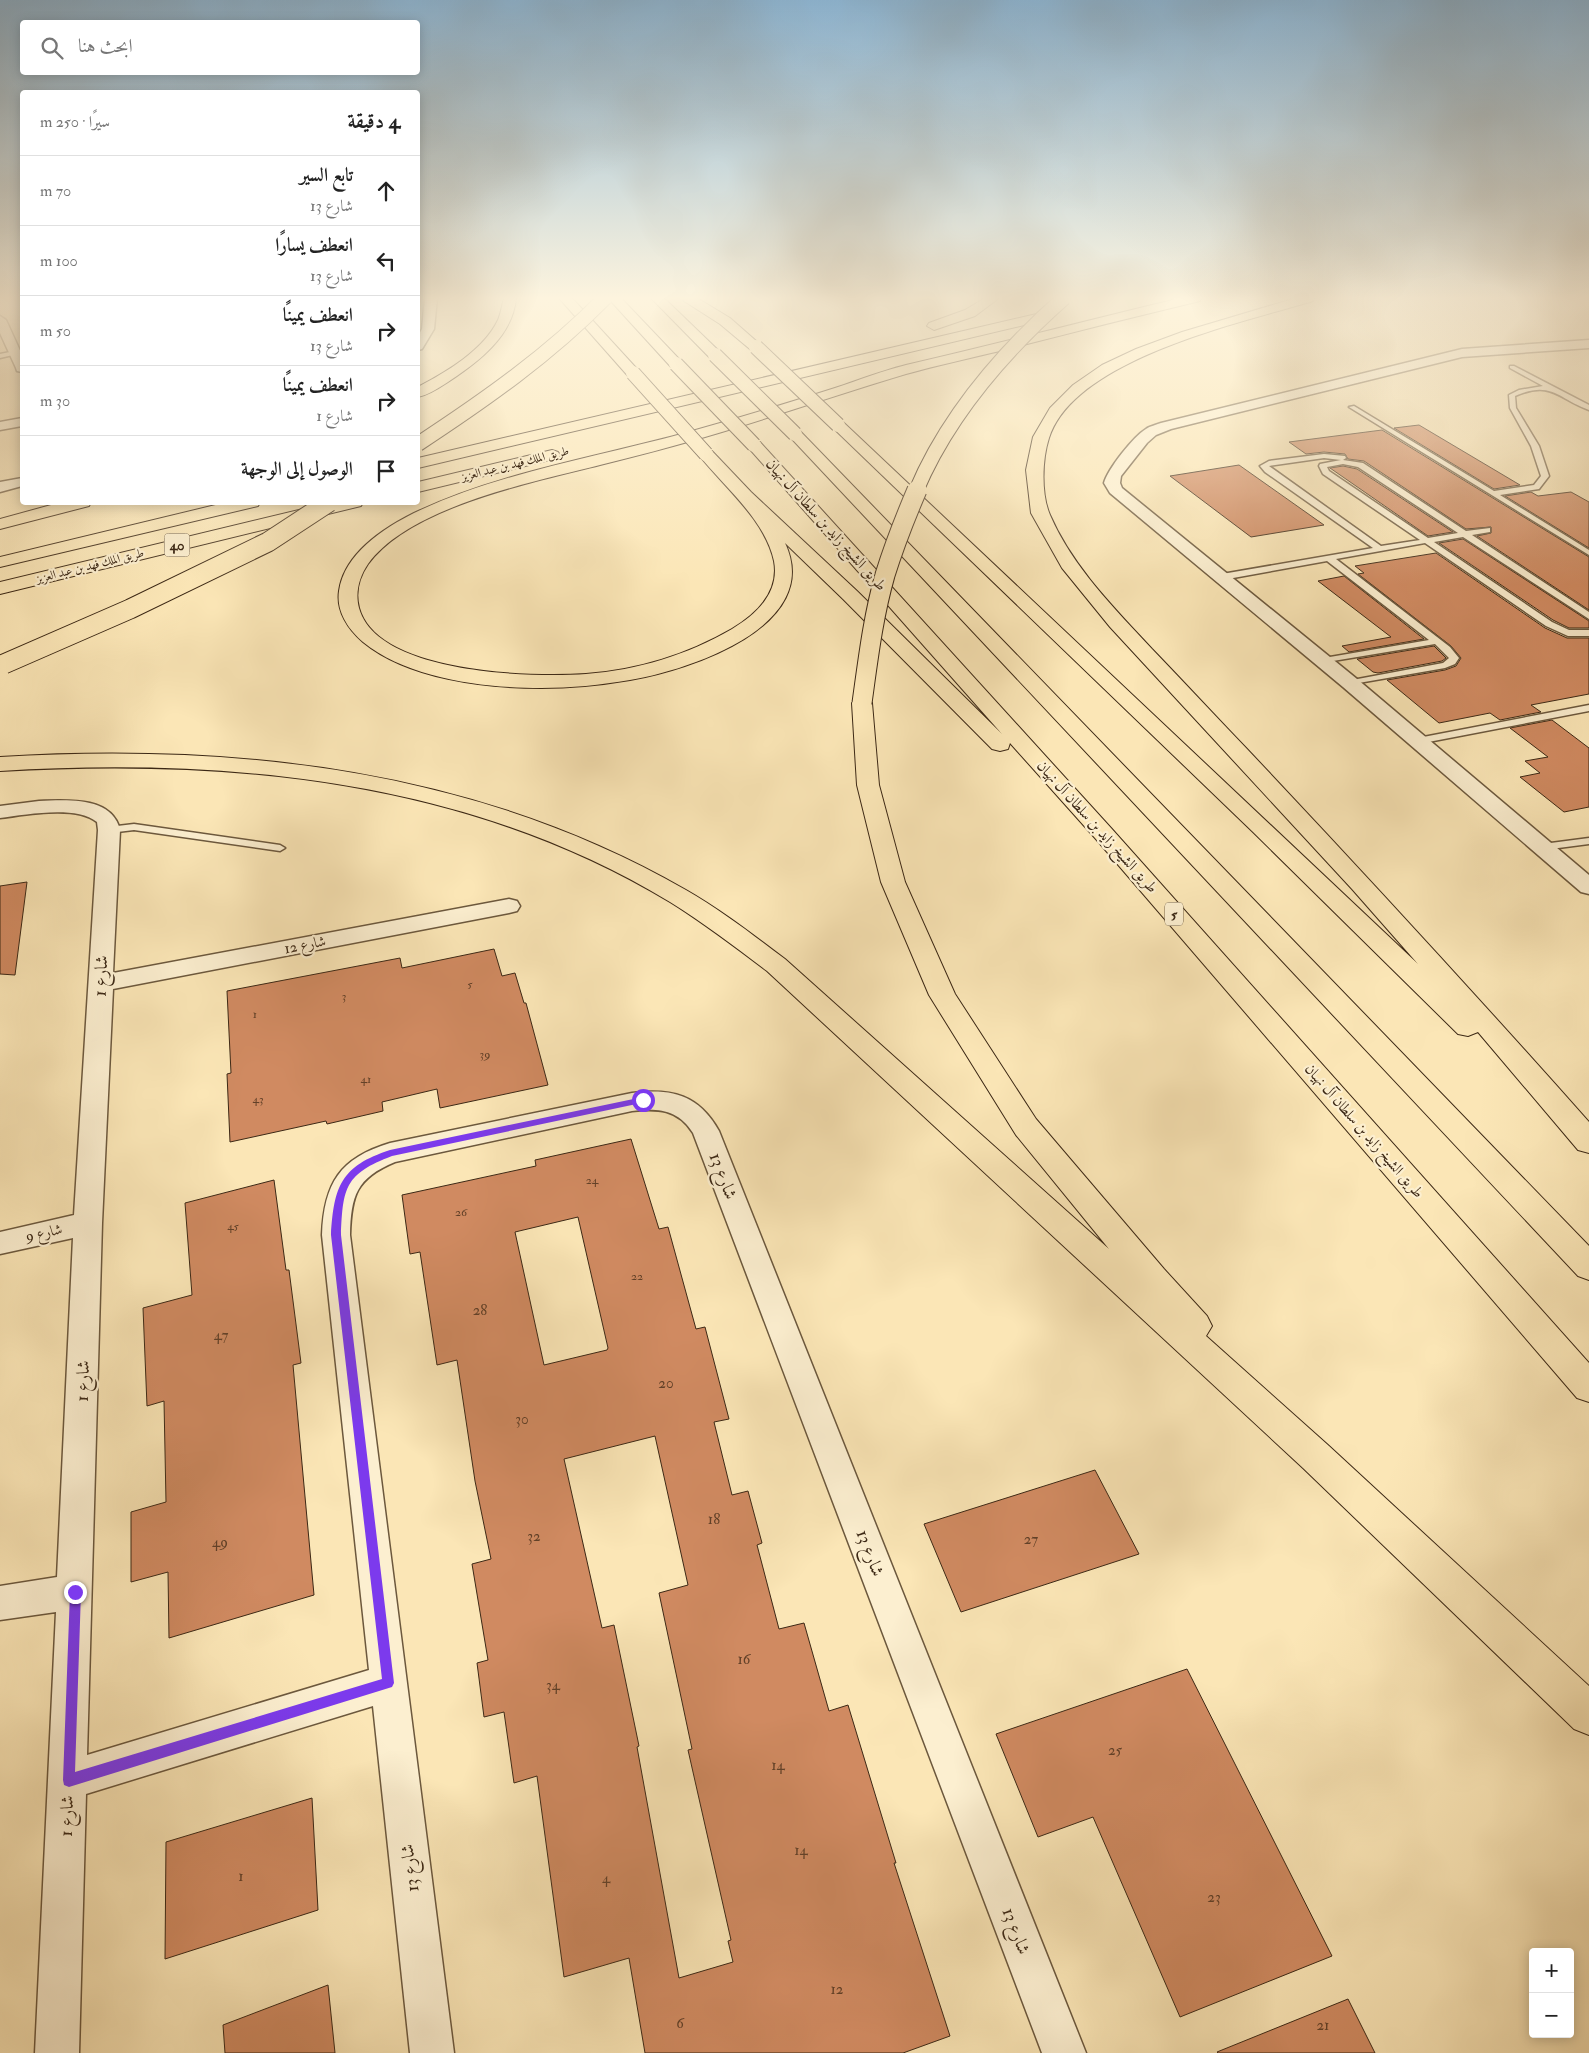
<!DOCTYPE html>
<html lang="ar">
<meta charset="utf-8">
<style>
:root{--surface:#fff;--page:#f2f2f2;--text:#222;--muted:#767676;--line:#e0e0e0}
body{margin:0;font-family:"IM FELL Double Pica",Amiri,serif;background:var(--page);color:var(--text);direction:rtl}
.controls{position:absolute;right:15px;bottom:15px;display:grid;overflow:hidden;border-radius:5px;box-shadow:0 2px 12px #0003}
.controls button{width:45px;height:45px;display:grid;place-items:center;padding:0;border:0;border-bottom:1px solid var(--line);background:var(--surface);color:var(--text);font:25px sans-serif}
.stop{position:absolute;width:15px;height:15px;margin:-11px;border:4px solid #7c3aed;border-radius:50%;background:#fff}
.stop.end{background:#7c3aed;border-color:#fff;box-shadow:0 1px 5px #0008}
.list{margin:0;padding:0;list-style:none}
h2{display:flex;justify-content:space-between;align-items:center;height:65px;margin:0;padding:0 20px;font-size:21px}
h2 small{font-size:16px;font-weight:400;color:var(--muted)}
.list li{display:grid;grid-template-columns:32px 1fr auto;gap:15px;align-items:center;box-sizing:border-box;height:70px;padding:0 20px;border-top:1px solid var(--line)}
.list b{display:block;font-size:19px;white-space:nowrap}
.list p{margin:0;font-size:16px;white-space:nowrap;color:var(--muted)}
.list em{font-size:16px;font-style:normal;color:var(--muted)}
.icon{flex:none;width:28px;height:28px;fill:none;stroke:currentColor;stroke-width:2;stroke-linecap:round;stroke-linejoin:round}
.map{position:relative;flex:none;width:1589px;height:2053px;overflow:hidden;direction:ltr}
.search{position:absolute;background:var(--surface);box-shadow:0 2px 12px #0003;left:20px;top:20px;width:400px;height:55px;display:flex;align-items:center;gap:12px;box-sizing:border-box;padding:0 18px;border-radius:5px;color:var(--muted);font-size:19px}
.panel{position:absolute;background:var(--surface);box-shadow:0 2px 12px #0003;left:20px;top:90px;width:400px;height:415px;border-radius:5px;direction:rtl}
.map>svg:first-child{display:block}
.building{fill:#d08a61;stroke:#3c2815;fill-rule:evenodd}
.lines{fill:none;stroke-linecap:round;stroke-linejoin:round}
.service-casing{stroke:#6c583d;stroke-width:3}
.minor-casing{stroke:#6c583d;stroke-width:3}
.motorway-casing{stroke:#3c2815;stroke-width:2}
.service{fill:#fcefd0;fill-rule:evenodd}
.minor{fill:#fcefd0;fill-rule:evenodd}
.motorway{fill:#fbe6b6;fill-rule:evenodd}
.motorway-bridge-far1-casing{stroke:#3c2815;stroke-width:16;stroke-linecap:butt}
.motorway-bridge-casing{stroke:#3c2815;stroke-width:21;stroke-linecap:butt}
.motorway-bridge-far1{stroke:#fbe6b6;stroke-width:14}
.motorway-bridge{stroke:#fbe6b6;stroke-width:19}
.route{fill:#7c3aed}
.labels{text-anchor:middle;dominant-baseline:central;stroke-width:4.5;stroke-linejoin:round;paint-order:stroke}
.far-street-label{font-size:12px;fill:#3c2815;stroke:#fcefd0}
.number-label{font-size:12px;fill:#614028}
.shield{fill:#fcefd0;stroke:#76644d;stroke-width:1}
.shield-label{font-size:14px;font-weight:bold;fill:#3c2815}
.street-label{font-size:15px;fill:#3c2815;stroke:#fcefd0}
.near-number-label{font-size:15px;fill:#614028}
.near-street-label{font-size:18px;fill:#3c2815;stroke:#fcefd0}
</style>
<div class="map">
<svg width="1589" height="2053" viewBox="0 0 1589 2053">
<rect width="100%" height="100%" fill="#fbe6b6"/>
<filter id="stains"><feTurbulence type="fractalNoise" baseFrequency=".004" numOctaves="4"/><feColorMatrix values="0 0 0 0 .2 0 0 0 0 .09 0 0 0 0 .02 0 0 0 .5 -.17"/></filter>
<radialGradient id="worn" r=".72"><stop offset=".6" stop-color="#630" stop-opacity="0"/><stop offset="1" stop-color="#630" stop-opacity=".3"/></radialGradient>
<g class="building">
<polygon points="1419,425 1520,485 1494,489 1394,428"/>
<polygon points="1382,430 1589,557 1589,610 1477,536 1491,533 1491,527 1466,529 1364,461 1348,459 1345,454 1324,452 1306,454 1289,442"/>
<polygon points="1239,465 1324,525 1251,537 1170,476"/>
<polygon points="1343,466 1357,469 1453,532 1428,536 1330,468"/>
<polygon points="1531,492 1538,496 1571,492 1589,502 1589,548 1505,496"/>
<polygon points="1463,539 1589,621 1589,628 1569,628 1553,620 1439,543"/>
<polygon points="1436,553 1545,628 1567,638 1589,638 1589,694 1531,705 1541,712 1500,720 1490,713 1439,723 1387,680 1445,670 1456,666 1461,658 1451,646 1358,574 1364,573 1355,566"/>
<polygon points="1344,576 1424,639 1349,652 1342,646 1391,637 1318,581"/>
<polygon points="1434,646 1446,658 1442,661 1378,673 1373,672 1357,659"/>
<polygon points="1552,720 1589,748 1589,807 1564,812 1520,777 1540,773 1525,761 1548,757 1510,728"/>
<polygon points="27,882 15,975 0,974 0,886"/>
<polygon points="494,949 502,976 515,973 524,1003 526,1003 548,1085 440,1108 437,1089 382,1102 383,1111 327,1124 326,1121 230,1142 227,1074 231,1073 227,991 400,958 402,968"/>
<path d="M 631,1139 L 659,1229 L 668,1227 L 696,1329 L 705,1327 L 729,1419 L 714,1422 L 732,1495 L 748,1491 L 762,1543 L 757,1545 L 779,1629 L 804,1623 L 829,1711 L 848,1705 L 896,1863 L 894,1863 L 950,2036 L 903,2053 L 645,2053 L 629,1958 L 564,1977 L 537,1776 L 514,1783 L 504,1712 L 484,1717 L 477,1663 L 488,1660 L 472,1564 L 491,1559 L 475,1481 L 457,1360 L 437,1365 L 420,1252 L 410,1254 L 402,1195 L 536,1166 L 535,1160 ZM 578,1217 L 608,1348 L 607,1350 L 544,1365 L 515,1232 ZM 655,1436 L 688,1585 L 659,1593 L 692,1749 L 688,1750 L 731,1940 L 728,1941 L 733,1962 L 679,1978 L 637,1747 L 639,1746 L 614,1625 L 602,1628 L 564,1459 Z"/>
<polygon points="274,1180 286,1270 289,1270 301,1363 293,1365 314,1595 169,1638 168,1572 131,1582 131,1512 166,1502 164,1401 147,1406 143,1308 192,1295 185,1203"/>
<polygon points="1095,1470 1139,1554 961,1612 924,1524"/>
<polygon points="1187,1669 1332,1956 1180,2017 1093,1817 1038,1837 996,1734"/>
<polygon points="312,1798 318,1910 165,1959 166,1842"/>
<polygon points="328,1985 335,2053 225,2053 223,2025"/>
<polygon points="1348,1999 1375,2053 1218,2053 1217,2052"/>
</g>
<g class="lines">
<g class="service-casing">
<g id="service">
<polygon points="15,351 18,353 17,354 0,358 0,354"/>
<path d="M 1510,366 L 1514,366 L 1589,405 L 1589,410 C 1558,399 1552,380 1515,396 L 1516,408 L 1539,446 L 1549,476 L 1539,489 L 1500,495 L 1589,550 L 1589,555 L 1349,407 L 1354,406 L 1494,491 L 1534,485 L 1541,476 L 1531,446 L 1510,408 L 1509,395 L 1519,390 L 1543,386 L 1510,368 Z"/>
<path d="M 1324,454 L 1345,456 L 1346,458 L 1343,460 L 1363,463 L 1466,531 L 1490,528 L 1490,532 L 1472,535 L 1589,612 L 1589,619 L 1463,537 L 1434,542 L 1552,622 L 1569,630 L 1589,630 L 1589,636 L 1568,636 L 1546,626 L 1425,543 L 1336,559 L 1450,647 L 1459,658 L 1455,664 L 1445,668 L 1347,685 L 1347,681 L 1443,663 L 1449,658 L 1435,644 L 1321,663 L 1321,659 L 1324,658 L 1429,640 L 1327,561 L 1222,580 L 1218,577 L 1222,574 L 1373,548 L 1265,472 L 1260,466 L 1269,461 ZM 1324,458 L 1341,460 L 1320,464 L 1319,466 L 1323,474 L 1420,540 L 1381,546 L 1269,466 ZM 1343,464 L 1358,467 L 1458,533 L 1428,538 L 1329,471 L 1327,467 Z"/>
<polygon points="1589,705 1589,711 1418,744 1413,741 1418,738"/>
<polygon points="134,824 280,845 285,848 280,851 134,830 109,833 104,830 109,827"/>
<polygon points="1589,838 1589,844 1543,850 1538,847 1543,844"/>
</g>
</g>
<g class="minor-casing">
<g id="minor">
<polygon points="425,298 437,298 434,329 422,349 418,350 418,336 422,329"/>
<polygon points="0,316 6,320 22,355 22,372 17,371 16,368 0,333"/>
<path d="M 1589,340 L 1589,348 L 1462,357 L 1171,429 L 1156,435 L 1147,443 L 1121,476 L 1120,483 L 1122,488 L 1357,679 L 1589,875 L 1589,894 L 1581,892 L 1343,687 L 1110,493 L 1104,483 C 1108,469 1133,437 1146,429 C 1150,426 1156,425 1161,423 L 1462,349 Z"/>
<polygon points="22,418 22,426 0,430 0,422"/>
<polygon points="22,478 22,486 0,492 0,482"/>
<path d="M 39,801 C 67,800 112,796 120,830 L 113,973 L 509,899 L 517,901 L 520,906 L 517,911 L 509,913 L 113,989 L 102,1223 L 87,1755 L 369,1670 L 322,1235 C 324,1183 340,1158 390,1143 L 632,1093 C 672,1088 699,1095 719,1131 L 1086,2053 L 1042,2053 L 693,1133 C 678,1109 657,1108 632,1111 L 395,1162 C 356,1178 351,1196 350,1235 L 454,2053 L 410,2053 L 373,1706 L 86,1794 L 79,2053 L 35,2053 L 56,1612 L 0,1620 L 0,1586 L 57,1577 L 73,1238 L 0,1254 L 0,1232 L 74,1215 L 98,830 L 97,822 C 75,805 26,815 0,818 L 0,806 Z"/>
</g>
</g>
<g class="motorway-casing">
<g id="motorway">
<path d="M 504,298 L 516,298 C 513,336 478,362 448,382 C 439,388 428,395 418,397 L 418,387 C 446,372 483,351 498,320 C 501,313 502,305 504,298 Z"/>
<polygon points="559,298 572,298 638,370 640,373 638,376 628,376"/>
<polygon points="608,298 621,298 681,361 683,364 681,367 671,367"/>
<polygon points="651,298 664,298 720,352 722,355 720,358 710,358"/>
<polygon points="683,298 697,298 730,318 763,347 756,351 751,350 720,324 684,301"/>
<polygon points="985,298 999,298 975,316 934,330 927,326 929,323 965,310"/>
<path d="M 1181,298 L 1201,298 L 1200,301 C 1134,317 1069,333 1004,350 C 971,358 938,365 906,374 C 839,394 773,417 705,437 C 671,447 636,456 600,465 C 534,482 410,506 368,564 C 359,577 355,593 359,608 C 377,674 532,678 586,674 C 638,670 687,655 732,629 C 757,614 780,592 774,561 C 765,519 723,486 698,454 L 700,451 L 712,451 L 751,492 L 857,591 L 1002,734 L 746,445 L 748,442 L 760,442 L 1111,828 L 1589,1363 L 1589,1402 L 1577,1398 L 1095,838 L 1010,743 L 1008,749 L 1000,751 L 992,749 L 843,599 L 785,543 C 824,626 689,670 630,680 C 601,685 571,688 541,688 C 485,688 408,679 363,642 C 348,629 336,611 339,591 C 344,554 384,528 414,513 C 497,473 597,457 685,433 C 735,419 785,404 835,388 C 859,380 882,371 906,365 C 997,344 1089,320 1181,298 Z"/>
<path d="M 1296,298 L 1314,298 L 1313,301 C 1240,323 1074,359 1049,438 C 1042,460 1041,494 1050,515 C 1072,566 1114,608 1152,649 C 1184,682 1215,716 1247,749 C 1363,872 1477,996 1589,1122 L 1589,1153 L 1578,1150 L 1478,1032 L 1468,1036 L 1458,1034 L 1252,831 L 830,425 L 833,422 L 843,422 L 1418,964 L 1352,889 L 1110,627 L 1062,568 L 1031,513 L 1026,470 L 1033,437 L 1050,408 L 1073,385 L 1102,365 L 1136,349 L 1182,332 Z"/>
<polygon points="1045,312 1050,313 1052,316 1050,319 418,468 418,458"/>
<polygon points="795,429 800,431 1589,1246 1589,1280 1578,1276 790,437 787,434 790,431"/>
<polygon points="552,450 558,452 560,455 558,458 418,492 418,482"/>
<polygon points="62,502 91,502 89,506 0,529 0,519"/>
<polygon points="228,502 260,502 258,506 0,567 0,557"/>
<polygon points="332,502 363,502 361,506 0,594 0,582"/>
<path d="M 862,697 L 869,699 L 872,703 L 879,785 L 905,882 L 955,994 L 1036,1119 L 1164,1269 L 1207,1316 L 1212,1326 L 1206,1336 L 1329,1446 L 1589,1686 L 1589,1735 L 1574,1729 L 1303,1468 L 767,971 C 735,947 704,923 670,902 C 469,780 231,757 0,771 L 0,757 C 238,743 476,769 686,890 C 721,910 753,935 785,959 L 1109,1249 L 1016,1135 L 929,995 L 881,882 L 857,785 L 852,703 L 855,699 Z"/>
</g>
</g>
<use href="#service" class="service"/>
<use href="#minor" class="minor"/>
<use href="#motorway" class="motorway"/>
<g class="motorway-bridge-far1-casing">
<g id="motorway-bridge-far1">
<polyline points="756,347 838,425"/>
<polyline points="715,355 795,434"/>
<polyline points="676,364 754,445"/>
<polyline points="633,373 706,454"/>
<path d="M 418,444 C 485,400 549,355 605,298"/>
<path d="M 916,491 C 948,415 1003,352 1064,298"/>
</g>
</g>
<g class="motorway-bridge-casing">
<g id="motorway-bridge">
<polyline points="4,664 130,609 268,542 329,502"/>
<path d="M 862,703 C 868,660 873,617 885,575 C 894,546 905,518 917,490"/>
</g>
</g>
<use href="#motorway-bridge-far1" class="motorway-bridge-far1"/>
<use href="#motorway-bridge" class="motorway-bridge"/>
</g>
<linearGradient id="sky" x2="0" y2="1"><stop stop-color="#8db7d6"/><stop offset="0.51" stop-color="#fdf4de"/><stop offset="1" stop-color="#fdf4de" stop-opacity="0"/></linearGradient>
<rect width="1589" height="585" fill="url(#sky)"/>
<path class="route" d="M 643,1097 L 646,1098 L 646,1102 L 392,1156 C 345,1174 343,1187 341,1235 L 394,1683 L 392,1687 L 69,1787 L 64,1785 L 63,1780 L 70,1592 L 71,1588 L 75,1586 L 79,1588 L 81,1592 L 75,1772 L 382,1679 L 331,1235 C 334,1186 341,1166 390,1150 Z"/>
<g class="labels">
<g class="far-street-label">
<text transform="translate(515 464) rotate(-14)">طريق الملك فهد بن عبد العزيز</text>
<text transform="translate(90 566) rotate(-14)">طريق الملك فهد بن عبد العزيز</text>
</g>
<g class="number-label">
<text x="470" y="984">5</text>
<text x="344" y="996">3</text>
<text x="255" y="1014">1</text>
<text x="485" y="1054">39</text>
<text x="366" y="1079">41</text>
<text x="258" y="1099">43</text>
<text x="592" y="1180">24</text>
<text x="461" y="1212">26</text>
<text x="233" y="1226">45</text>
<text x="637" y="1276">22</text>
</g>
<g class="shield">
<rect x="164.5" y="533.5" width="25" height="23" rx="4"/>
<rect x="1165" y="902.5" width="18" height="23" rx="4"/>
</g>
<g class="shield-label">
<text x="177" y="545">40</text>
<text x="1174" y="914">5</text>
</g>
<g class="street-label">
<text transform="translate(826 525) rotate(48)">طريق الشيخ زايد بن سلطان آل نهيان</text>
<text transform="translate(1097 827) rotate(48)">طريق الشيخ زايد بن سلطان آل نهيان</text>
<text transform="translate(305 945) rotate(-11)">شارع 12</text>
<text transform="translate(1364 1131) rotate(49)">طريق الشيخ زايد بن سلطان آل نهيان</text>
<text transform="translate(44 1233) rotate(-13)">شارع 9</text>
</g>
<g class="near-number-label">
<text x="480" y="1310">28</text>
<text x="221" y="1335">47</text>
<text x="666" y="1383">20</text>
<text x="522" y="1419">30</text>
<text x="714" y="1519">18</text>
<text x="534" y="1536">32</text>
<text x="1031" y="1539">27</text>
<text x="220" y="1542">49</text>
<text x="744" y="1659">16</text>
<text x="553" y="1685">34</text>
<text x="1115" y="1750">25</text>
<text x="778" y="1765">14</text>
<text x="801" y="1850">14</text>
<text x="241" y="1876">1</text>
<text x="606" y="1878">4</text>
<text x="1214" y="1897">23</text>
<text x="837" y="1989">12</text>
<text x="680" y="2023">6</text>
<text x="1323" y="2025">21</text>
</g>
<g class="near-street-label">
<text transform="translate(101 976) rotate(-87)">شارع 1</text>
<text transform="translate(723 1176) rotate(69)">شارع 13</text>
<text transform="translate(83 1381) rotate(-88)">شارع 1</text>
<text transform="translate(870 1553) rotate(69)">شارع 13</text>
<text transform="translate(67 1816) rotate(-88)">شارع 1</text>
<text transform="translate(410 1868) rotate(-97)">شارع 13</text>
<text transform="translate(1016 1931) rotate(69)">شارع 13</text>
</g>
</g>
<rect width="100%" height="100%" filter="url(#stains)"/>
<rect width="100%" height="100%" fill="url(#worn)"/>
</svg>
<div class="controls">
<button>+</button>
<button>−</button>
</div>
<div class="stop" style="left:643px;top:1100px"></div>
<div class="stop end" style="left:75px;top:1592px"></div>
<div class="search"><svg class="icon" aria-label="search" viewBox="0 0 24 24"><circle cx="10" cy="10" r="6"/><path d="M15 15l6 6"/></svg>ابحث هنا</div>
<section class="panel">
<h2>4 دقيقة<small>سيرًا · 250 m</small></h2>
<ul class="list">
<li><svg class="icon" aria-label="ahead" viewBox="0 0 24 24"><path d="M12 20V5M6 11l6-6 6 6"/></svg><div><b>تابع السير</b><p>شارع 13</p></div><em>70 m</em></li>
<li><svg class="icon" aria-label="left" viewBox="0 0 24 24"><path d="M17 20v-9H6M10 6l-5 5 5 5"/></svg><div><b>انعطف يسارًا</b><p>شارع 13</p></div><em>100 m</em></li>
<li><svg class="icon" aria-label="right" viewBox="0 0 24 24"><path d="M7 20v-9h11M14 6l5 5-5 5"/></svg><div><b>انعطف يمينًا</b><p>شارع 13</p></div><em>50 m</em></li>
<li><svg class="icon" aria-label="right" viewBox="0 0 24 24"><path d="M7 20v-9h11M14 6l5 5-5 5"/></svg><div><b>انعطف يمينًا</b><p>شارع 1</p></div><em>30 m</em></li>
<li><svg class="icon" aria-label="arrive" viewBox="0 0 24 24"><path d="M6 21V4h12l-3 4 3 4H6"/></svg><div><b>الوصول إلى الوجهة</b></div></li>
</ul>
</section>
</div>
